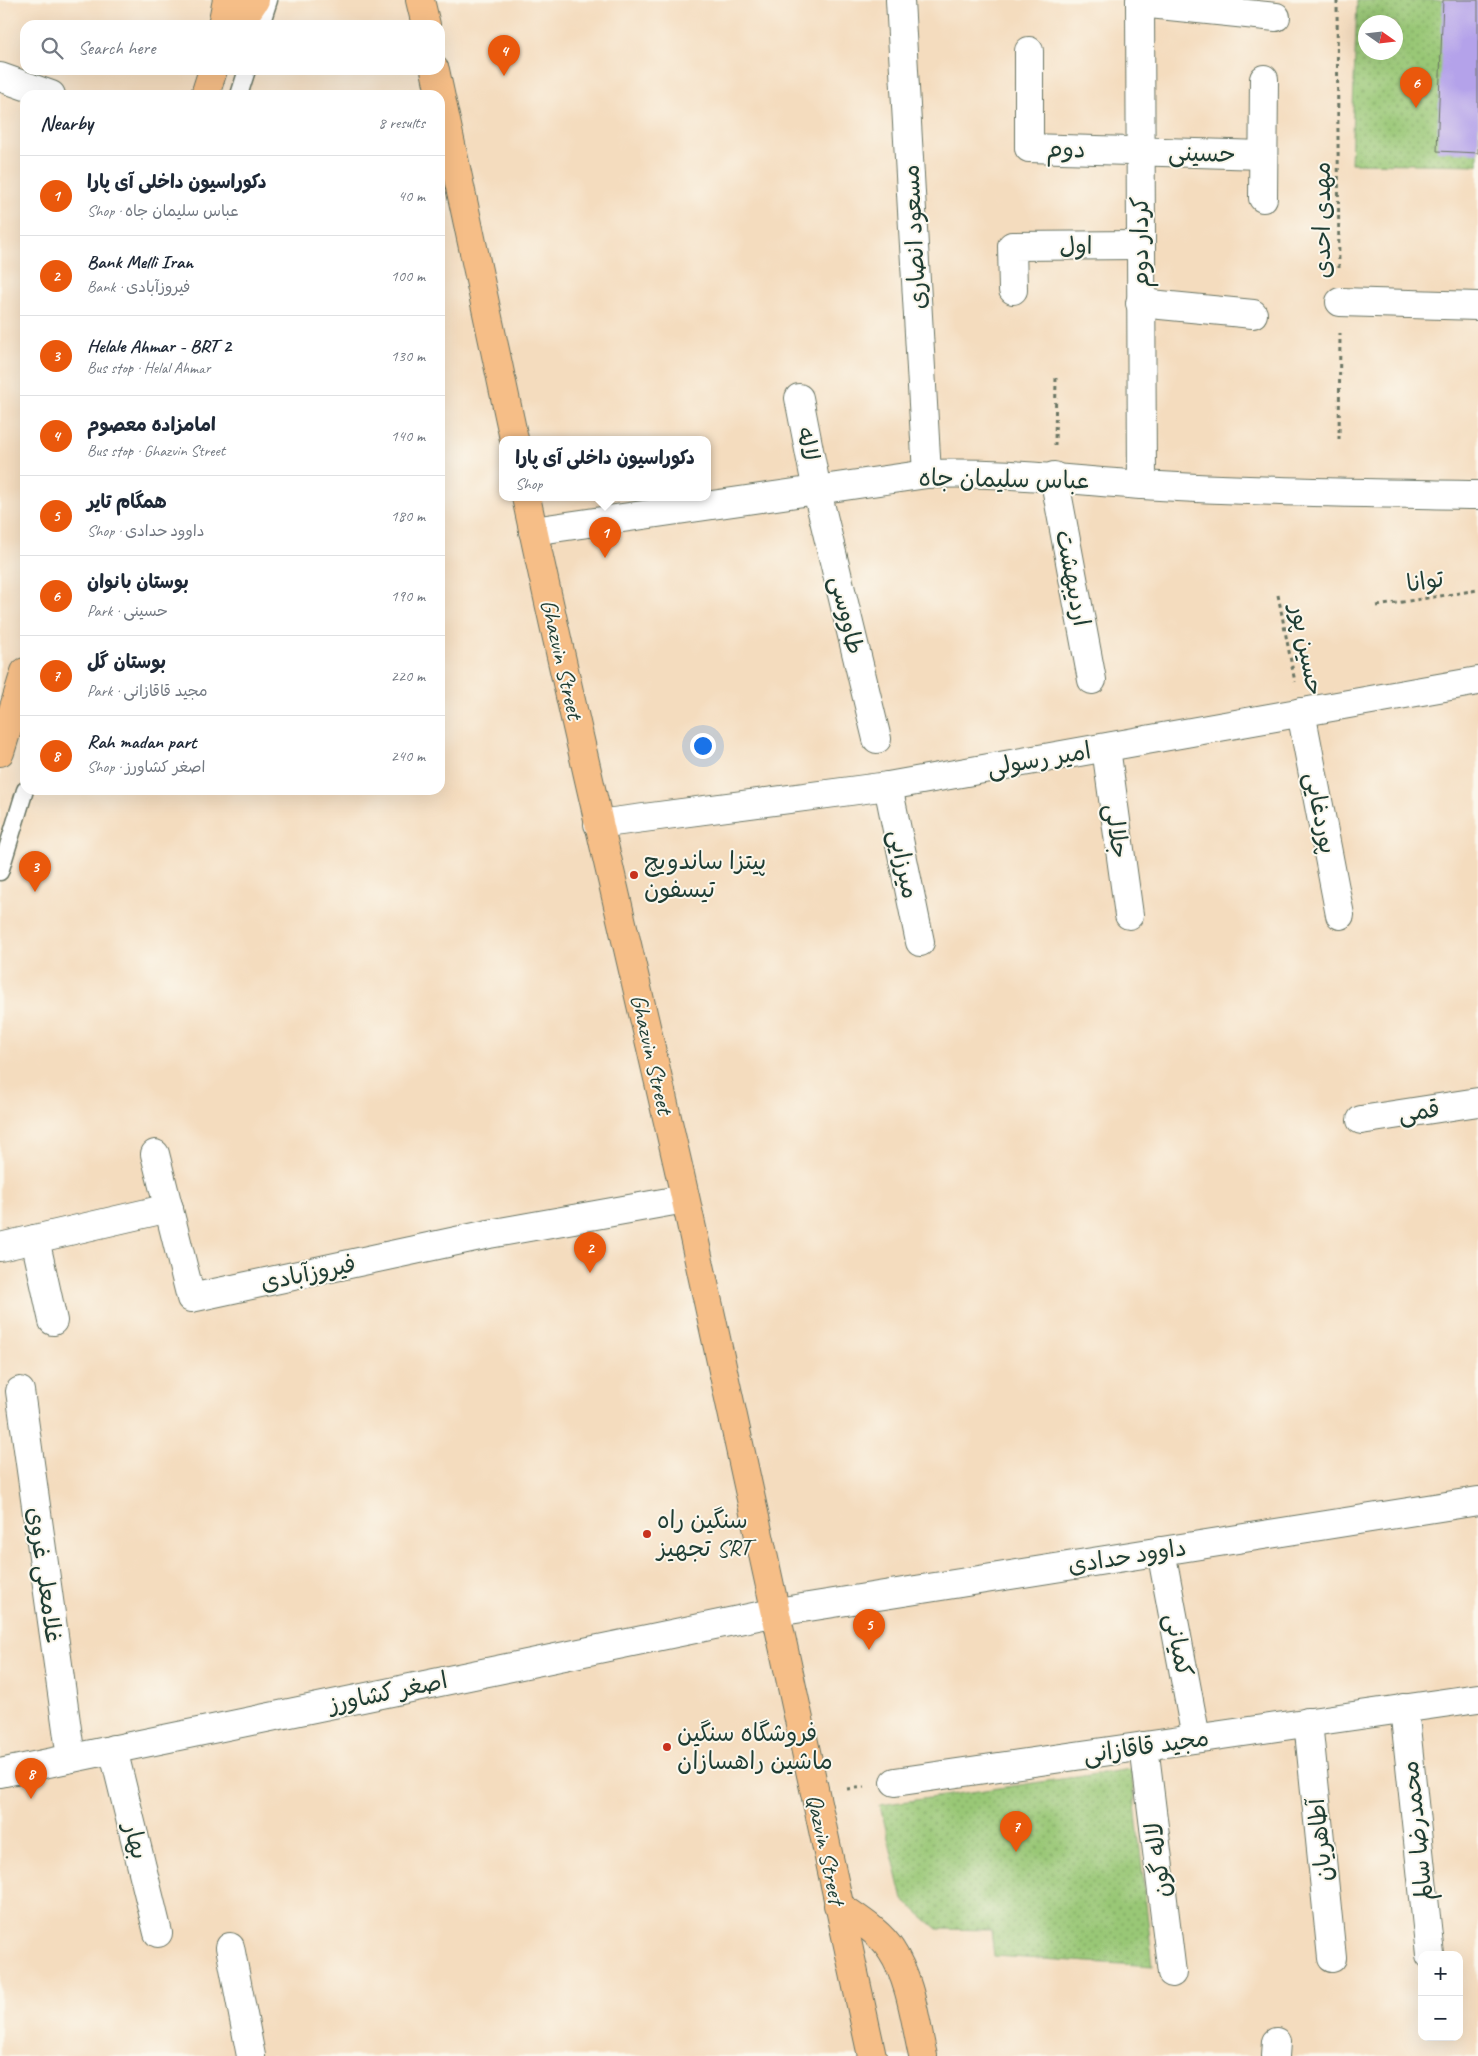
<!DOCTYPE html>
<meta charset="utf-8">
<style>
:root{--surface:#fff;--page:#f2f2f3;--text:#1f2937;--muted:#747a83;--line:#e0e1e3;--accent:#ea580c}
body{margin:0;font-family:Caveat,"Playpen Sans Arabic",sans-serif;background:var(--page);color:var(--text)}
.controls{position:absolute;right:15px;bottom:15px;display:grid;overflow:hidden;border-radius:10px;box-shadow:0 5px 20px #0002}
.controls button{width:45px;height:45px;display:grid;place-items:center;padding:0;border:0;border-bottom:1px solid var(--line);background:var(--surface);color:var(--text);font:25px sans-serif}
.compass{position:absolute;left:1358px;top:15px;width:45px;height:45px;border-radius:50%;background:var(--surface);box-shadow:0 5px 20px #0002;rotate:104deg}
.you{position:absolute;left:702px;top:745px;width:18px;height:18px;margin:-12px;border:4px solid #fff;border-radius:50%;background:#1a73e8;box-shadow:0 0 0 8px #1a73e833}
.badge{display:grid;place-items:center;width:32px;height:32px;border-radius:50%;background:var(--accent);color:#fff;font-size:16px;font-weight:700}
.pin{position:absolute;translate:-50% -41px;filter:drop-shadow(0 1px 2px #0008)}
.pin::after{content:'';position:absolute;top:26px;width:18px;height:15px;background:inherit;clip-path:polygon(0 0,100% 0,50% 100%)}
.popup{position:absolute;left:499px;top:436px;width:212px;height:65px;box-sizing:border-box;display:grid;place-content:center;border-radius:10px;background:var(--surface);filter:drop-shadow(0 1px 4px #0005);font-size:16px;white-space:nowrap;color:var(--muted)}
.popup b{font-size:19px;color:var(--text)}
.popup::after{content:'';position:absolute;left:50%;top:100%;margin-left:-10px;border:10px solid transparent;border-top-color:var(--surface)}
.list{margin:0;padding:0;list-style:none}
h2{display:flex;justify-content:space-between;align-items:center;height:65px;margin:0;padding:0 20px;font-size:21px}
h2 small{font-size:16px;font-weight:400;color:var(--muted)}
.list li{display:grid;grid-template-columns:32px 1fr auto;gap:15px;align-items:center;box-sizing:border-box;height:80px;padding:0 20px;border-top:1px solid var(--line)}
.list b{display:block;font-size:19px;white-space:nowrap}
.list p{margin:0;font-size:16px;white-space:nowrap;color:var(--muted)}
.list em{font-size:16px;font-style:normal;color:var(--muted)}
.icon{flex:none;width:28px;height:28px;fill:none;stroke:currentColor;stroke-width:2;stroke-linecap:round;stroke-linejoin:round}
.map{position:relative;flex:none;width:1478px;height:2056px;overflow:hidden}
.search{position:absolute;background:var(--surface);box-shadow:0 5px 20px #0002;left:20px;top:20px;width:425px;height:55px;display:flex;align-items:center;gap:12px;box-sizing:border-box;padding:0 18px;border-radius:15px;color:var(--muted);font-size:19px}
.panel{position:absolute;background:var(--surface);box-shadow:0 5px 20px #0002;left:20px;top:90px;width:425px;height:705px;border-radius:15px}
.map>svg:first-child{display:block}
.green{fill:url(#green-dots);stroke:#5c8255;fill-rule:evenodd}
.building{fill:#b4a2ea}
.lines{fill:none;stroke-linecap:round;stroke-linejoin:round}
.service-casing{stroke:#6a7564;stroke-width:19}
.minor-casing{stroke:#6a7564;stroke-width:30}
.tertiary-casing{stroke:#6a7564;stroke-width:30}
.primary-casing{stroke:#6a7564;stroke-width:30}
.path{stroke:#6a7564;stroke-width:3;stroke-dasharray:4 4;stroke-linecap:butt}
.service{stroke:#fff;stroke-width:16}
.minor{stroke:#fff;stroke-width:28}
.tertiary{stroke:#fff;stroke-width:28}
.primary{stroke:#f6be87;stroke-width:28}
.poi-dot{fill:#c8321e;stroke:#fbf7ec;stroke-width:2}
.labels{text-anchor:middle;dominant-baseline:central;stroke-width:4;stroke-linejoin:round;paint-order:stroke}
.street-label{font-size:24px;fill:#1f3d34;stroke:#fbf7ec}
.poi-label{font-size:24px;fill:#1f3d34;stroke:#fbf7ec;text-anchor:start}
</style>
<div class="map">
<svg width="1478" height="2056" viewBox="0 0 1478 2056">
<defs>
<pattern id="green-dots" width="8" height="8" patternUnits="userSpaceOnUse" patternTransform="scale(1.25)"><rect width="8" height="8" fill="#99c776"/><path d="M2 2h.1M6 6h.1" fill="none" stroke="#7ca362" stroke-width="1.8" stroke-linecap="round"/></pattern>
</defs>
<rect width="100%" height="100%" fill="#fbf7ec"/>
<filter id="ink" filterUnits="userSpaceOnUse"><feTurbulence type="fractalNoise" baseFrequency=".02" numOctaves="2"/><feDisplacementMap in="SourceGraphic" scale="10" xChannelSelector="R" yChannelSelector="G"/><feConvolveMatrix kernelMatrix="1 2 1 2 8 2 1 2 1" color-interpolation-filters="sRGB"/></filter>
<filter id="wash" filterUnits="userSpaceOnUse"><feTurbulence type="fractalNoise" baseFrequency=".0096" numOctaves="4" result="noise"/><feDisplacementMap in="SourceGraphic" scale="20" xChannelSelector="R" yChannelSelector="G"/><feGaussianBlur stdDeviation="1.12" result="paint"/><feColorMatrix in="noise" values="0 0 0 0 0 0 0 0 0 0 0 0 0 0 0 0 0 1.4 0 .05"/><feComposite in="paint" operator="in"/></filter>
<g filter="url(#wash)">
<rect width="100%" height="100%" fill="#f4dcbe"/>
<g class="green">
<path d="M 1357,0 L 1478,0 L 1478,165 L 1351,163 ZM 1366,22 L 1396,22 L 1396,52 L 1366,52 Z"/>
<polygon points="1131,1769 1153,1966 994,1956 991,1930 937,1929 903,1900 880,1805"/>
</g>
<g id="blocks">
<polygon class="building" points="1443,0 1478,0 1478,153 1437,151"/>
</g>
</g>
<g filter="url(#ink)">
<use href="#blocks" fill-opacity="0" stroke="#6a7564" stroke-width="1"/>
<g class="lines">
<g class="service-casing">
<g id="service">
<polyline points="261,25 269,0"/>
<polyline points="239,95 247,70"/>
<polyline points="0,872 25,790"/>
</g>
</g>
<g class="minor-casing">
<g id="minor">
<polyline points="900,0 927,474"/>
<polyline points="1140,0 1142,485"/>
<polyline points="1140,3 1276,17"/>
<polyline points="1029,51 1029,148 1263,155"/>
<polyline points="0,77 51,95"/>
<polyline points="1263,198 1264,79"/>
<polyline points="1013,290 1012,246 1140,245"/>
<polyline points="1340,302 1478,306"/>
<polyline points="1140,303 1253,314"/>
<polyline points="799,398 817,491 877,739"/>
<polyline points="1054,476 1092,680"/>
<path d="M 533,531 L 927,474 C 999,471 1070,480 1142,485 C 1254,492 1366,493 1478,495"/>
<polyline points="1301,712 1340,915"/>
<polyline points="1106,748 1129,915"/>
<polyline points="888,786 920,942"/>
<polyline points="598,824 888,786 1478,681"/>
<polyline points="1361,1120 1478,1102"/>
<polyline points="155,1154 191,1298 489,1234 685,1199"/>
<polyline points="35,1239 53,1321"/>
<polyline points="0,1247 169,1208"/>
<polyline points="20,1391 71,1758"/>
<polyline points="1161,1551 1196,1738"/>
<polyline points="777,1612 1478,1501"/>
<polyline points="1404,1708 1430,1955"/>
<polyline points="1308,1722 1332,1958"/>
<polyline points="1144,1746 1172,1973"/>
<polyline points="113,1749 158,1933"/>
<polyline points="895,1782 1478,1698"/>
<polyline points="230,1947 251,2056"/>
<polyline points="1275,2056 1276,2042"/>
</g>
</g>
<g class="tertiary-casing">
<polyline id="tertiary" points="0,1773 777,1612"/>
</g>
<g class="primary-casing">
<g id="primary">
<polyline points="420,0 426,25"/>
<polyline points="222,25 227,0"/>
<polyline points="238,25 255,0"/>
<polyline points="435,70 514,439"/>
<polyline points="205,95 213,70"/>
<path d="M 526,497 C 576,732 633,966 686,1201 C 750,1486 809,1771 872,2056"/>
<polyline points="0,752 25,672"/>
<path d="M 838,1905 C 856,1918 879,1931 891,1950 C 911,1980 915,2021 923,2056"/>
</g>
</g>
<g class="path">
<polyline points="1337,0 1339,272"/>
<polyline points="1339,440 1340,333"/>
<polyline points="1055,446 1056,376"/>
<polyline points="1278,595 1295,682"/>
<polyline points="1377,606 1478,590"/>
<polyline points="847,1789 865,1787"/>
</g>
<use href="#service" class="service"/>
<use href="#minor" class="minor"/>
<use href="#tertiary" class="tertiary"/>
<use href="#primary" class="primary"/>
</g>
</g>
<g class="poi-dot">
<circle cx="634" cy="875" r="5"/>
<circle cx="647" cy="1534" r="5"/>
<circle cx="667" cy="1747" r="5"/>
</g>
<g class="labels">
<g class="street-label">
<text transform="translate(1066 149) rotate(1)">دوم</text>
<text transform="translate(1202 153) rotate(2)">حسینی</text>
<text transform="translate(1322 220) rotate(-90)">مهدی احدی</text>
<text transform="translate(914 237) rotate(-93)">مسعود انصاری</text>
<text transform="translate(1140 242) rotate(-90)">کردار دوم</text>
<text transform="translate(1076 246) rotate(-1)">اول</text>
<text transform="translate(808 444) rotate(79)">لاله</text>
<text transform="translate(1004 479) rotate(1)">عباس سلیمان جاه</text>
<text transform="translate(1073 578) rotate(79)">اردیبهشت</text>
<text transform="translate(1425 581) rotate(-9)">توانا</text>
<text transform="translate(847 615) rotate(77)">طاووسی</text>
<text transform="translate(1307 650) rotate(79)">حسین پور</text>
<text transform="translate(562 659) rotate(77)">Ghazvin Street</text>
<text transform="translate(1039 759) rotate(-10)">امیر رسولی</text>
<text transform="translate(1321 813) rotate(79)">پوردغایی</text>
<text transform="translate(1117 831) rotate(82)">جلالی</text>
<text transform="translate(904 864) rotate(78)">میرزایی</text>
<text transform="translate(652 1054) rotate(77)">Ghazvin Street</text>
<text transform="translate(1419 1111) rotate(-8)">قمی</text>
<text transform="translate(308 1273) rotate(-12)">فیروزآبادی</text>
<text transform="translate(1127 1556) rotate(-9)">داوود حدادی</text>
<text transform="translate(45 1575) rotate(82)">غلامعلی غروی</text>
<text transform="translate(1179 1645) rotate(79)">کمیانی</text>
<text transform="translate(388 1692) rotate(-12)">اصغر کشاورز</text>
<text transform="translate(1146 1746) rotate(-8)">مجید قاقازانی</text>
<text transform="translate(1417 1831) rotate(-96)">محمدرضا سالم</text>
<text transform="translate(1320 1840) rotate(-96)">آطاهریان</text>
<text transform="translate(136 1841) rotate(76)">بهار</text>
<text transform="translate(826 1849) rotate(78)">Qazvin Street</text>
<text transform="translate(1158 1860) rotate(-97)">لاله گون</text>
</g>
<g class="poi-label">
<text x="644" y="861">پیتزا ساندویچ<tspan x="644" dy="28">تیسفون</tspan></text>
<text x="657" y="1520">سنگین راه<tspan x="657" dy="28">تجهیز SRT</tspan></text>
<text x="677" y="1733">فروشگاه سنگین<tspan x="677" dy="28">ماشین راهسازان</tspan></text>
</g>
</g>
</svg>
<div class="controls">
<button>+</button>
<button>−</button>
</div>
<svg class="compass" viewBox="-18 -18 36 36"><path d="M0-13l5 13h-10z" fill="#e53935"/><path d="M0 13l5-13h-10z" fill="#747a83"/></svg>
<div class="you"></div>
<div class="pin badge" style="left:605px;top:558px">1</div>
<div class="popup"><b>دکوراسیون داخلی آی پارا</b>Shop</div>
<div class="pin badge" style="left:590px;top:1273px">2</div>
<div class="pin badge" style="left:35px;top:892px">3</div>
<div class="pin badge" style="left:504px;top:76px">4</div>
<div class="pin badge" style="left:869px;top:1650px">5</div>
<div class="pin badge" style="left:1416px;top:108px">6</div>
<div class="pin badge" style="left:1016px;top:1852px">7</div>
<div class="pin badge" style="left:31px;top:1799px">8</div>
<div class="search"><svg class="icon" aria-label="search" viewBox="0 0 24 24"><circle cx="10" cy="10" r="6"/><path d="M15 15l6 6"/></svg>Search here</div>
<section class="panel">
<h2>Nearby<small>8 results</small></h2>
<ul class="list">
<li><span class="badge">1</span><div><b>دکوراسیون داخلی آی پارا</b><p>Shop · عباس سلیمان جاه</p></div><em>40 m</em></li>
<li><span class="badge">2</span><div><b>Bank Melli Iran</b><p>Bank · فیروزآبادی</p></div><em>100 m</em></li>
<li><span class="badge">3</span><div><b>Helale Ahmar - BRT 2</b><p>Bus stop · Helal Ahmar</p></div><em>130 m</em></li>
<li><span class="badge">4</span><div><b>امامزاده معصوم</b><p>Bus stop · Ghazvin Street</p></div><em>140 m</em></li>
<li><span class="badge">5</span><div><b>همگام تایر</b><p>Shop · داوود حدادی</p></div><em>180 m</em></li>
<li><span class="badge">6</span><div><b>بوستان بانوان</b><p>Park · حسینی</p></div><em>190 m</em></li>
<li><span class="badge">7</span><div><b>بوستان گل</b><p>Park · مجید قاقازانی</p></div><em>220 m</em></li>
<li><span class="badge">8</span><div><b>Rah madan part</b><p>Shop · اصغر کشاورز</p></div><em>240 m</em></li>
</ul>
</section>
</div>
